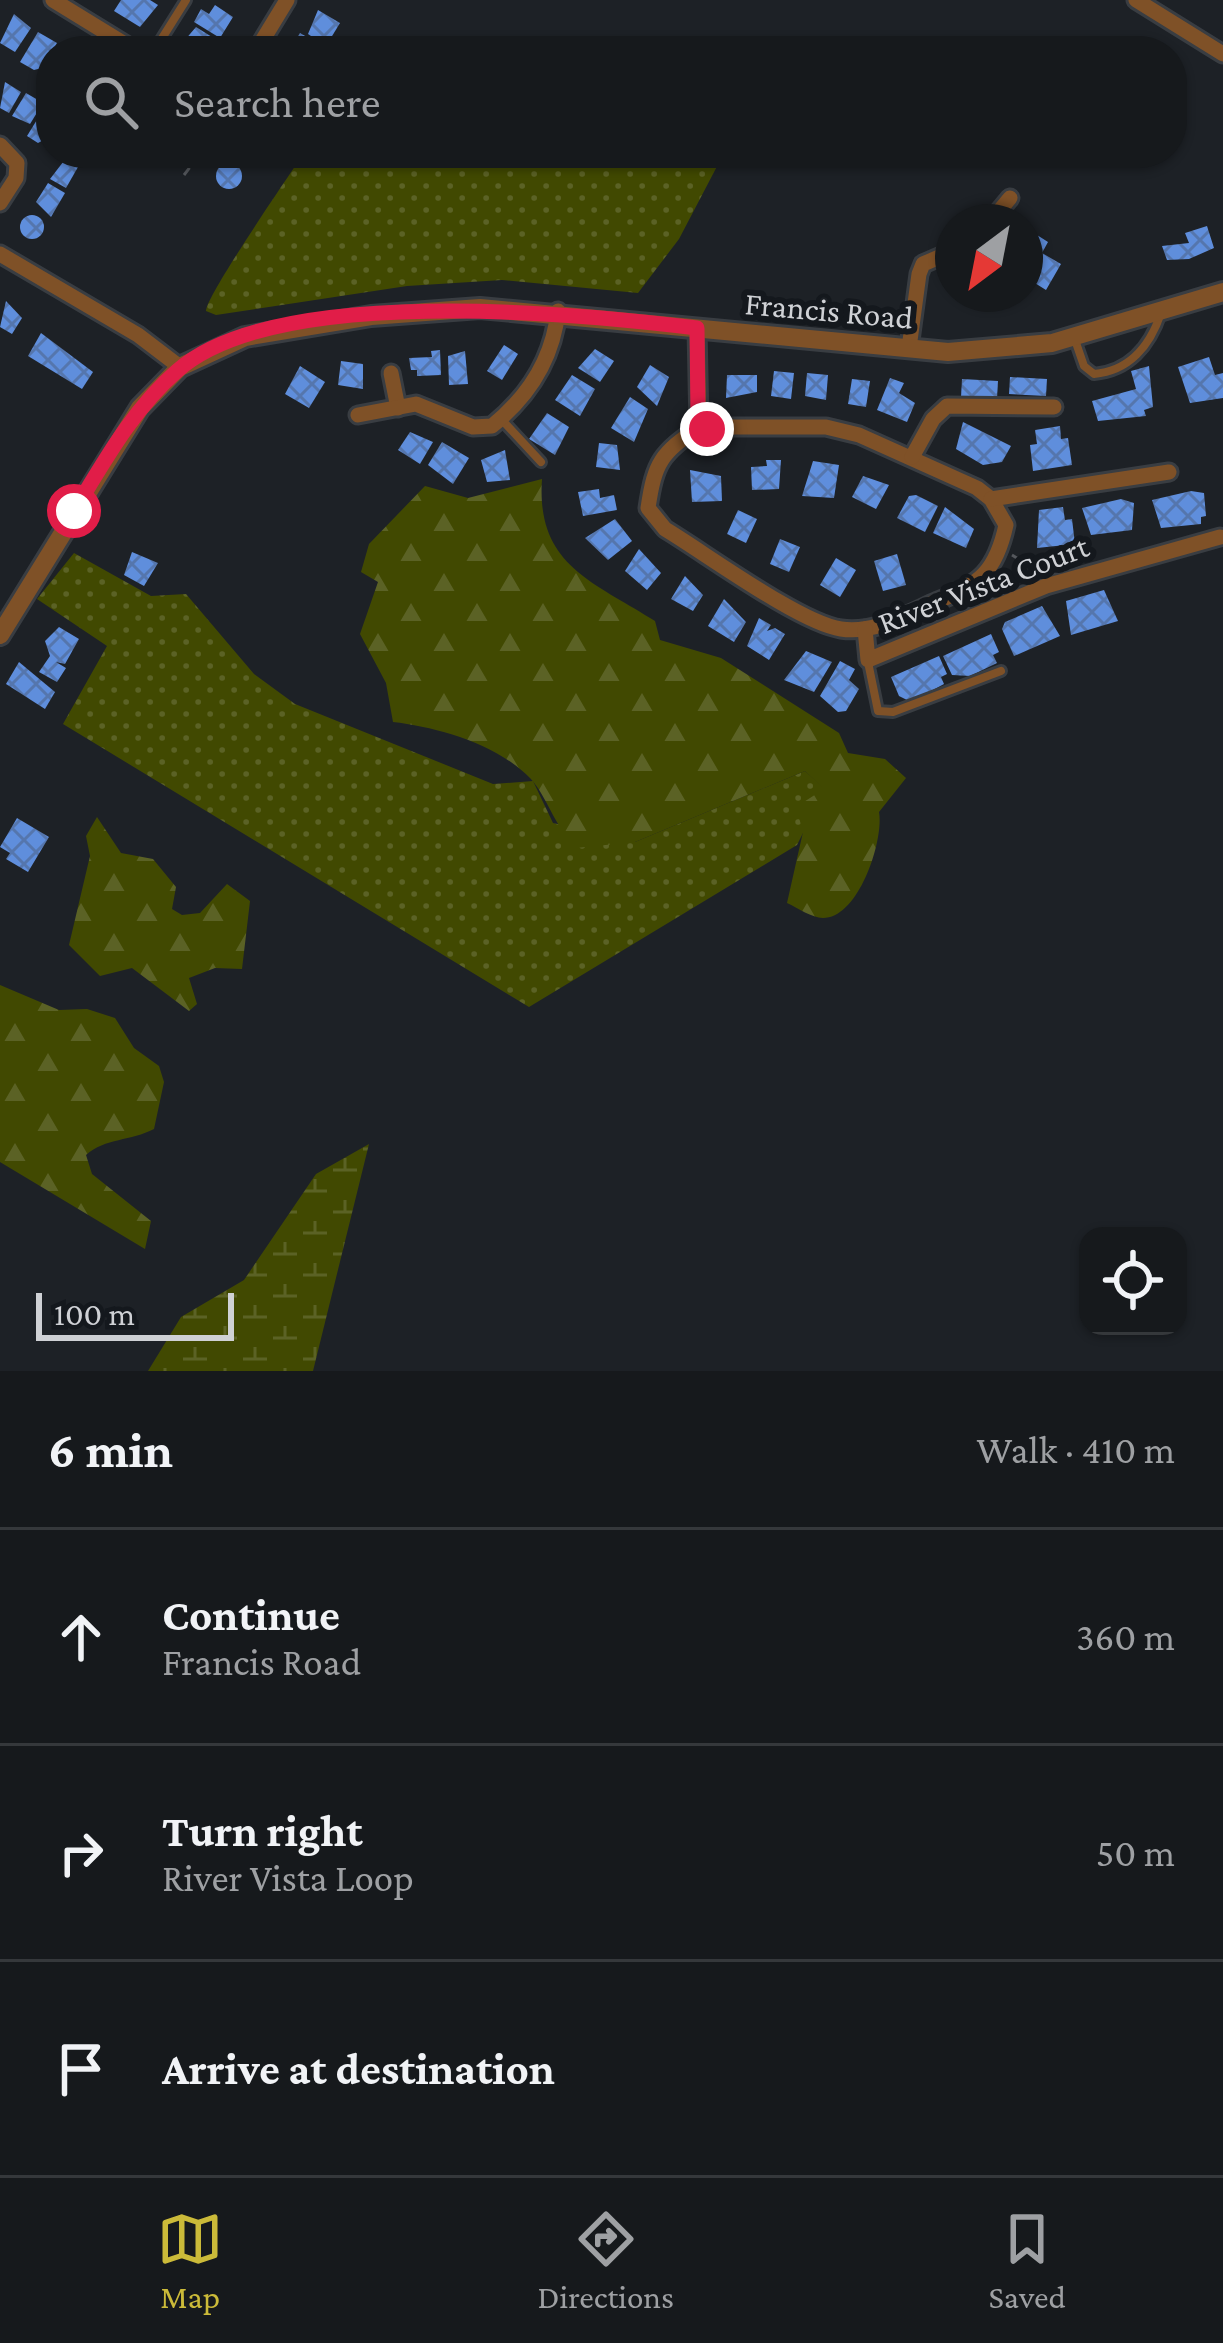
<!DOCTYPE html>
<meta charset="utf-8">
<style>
:root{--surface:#16191c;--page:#232629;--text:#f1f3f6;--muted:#9ea0a3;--line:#35383b;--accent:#cbba39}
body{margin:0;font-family:"Crimson Pro",serif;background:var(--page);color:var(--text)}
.controls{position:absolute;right:36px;bottom:36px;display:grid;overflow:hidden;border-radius:24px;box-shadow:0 3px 9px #0004}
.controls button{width:108px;height:108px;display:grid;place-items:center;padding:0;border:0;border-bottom:3px solid var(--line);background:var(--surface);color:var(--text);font:60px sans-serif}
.compass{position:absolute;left:935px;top:204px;width:108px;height:108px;border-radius:50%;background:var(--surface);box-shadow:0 3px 9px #0004;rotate:212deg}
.scale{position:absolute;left:36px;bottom:30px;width:198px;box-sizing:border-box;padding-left:12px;border:6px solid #cfd1d5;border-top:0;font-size:33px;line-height:42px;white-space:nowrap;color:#cfd1d5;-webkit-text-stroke:9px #14181d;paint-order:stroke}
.stop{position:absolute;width:36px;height:36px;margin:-27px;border:9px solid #e11d48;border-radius:50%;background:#fff}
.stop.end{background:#e11d48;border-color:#fff;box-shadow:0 3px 12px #0008}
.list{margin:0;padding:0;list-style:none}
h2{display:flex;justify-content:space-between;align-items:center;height:156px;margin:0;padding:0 48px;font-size:51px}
h2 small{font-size:39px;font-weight:400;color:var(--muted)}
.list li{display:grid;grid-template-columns:78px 1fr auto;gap:36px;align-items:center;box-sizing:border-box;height:216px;padding:0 48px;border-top:3px solid var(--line)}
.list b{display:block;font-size:45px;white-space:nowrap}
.list p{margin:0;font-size:39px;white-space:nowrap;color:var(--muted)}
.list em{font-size:39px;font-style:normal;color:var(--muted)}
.icon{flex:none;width:66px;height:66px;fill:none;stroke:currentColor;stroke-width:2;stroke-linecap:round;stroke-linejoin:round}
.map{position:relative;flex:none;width:1223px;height:1371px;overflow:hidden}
.search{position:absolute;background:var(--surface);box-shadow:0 3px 9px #0004;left:36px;right:36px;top:36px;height:132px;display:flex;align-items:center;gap:30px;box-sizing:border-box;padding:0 42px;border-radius:48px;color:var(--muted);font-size:45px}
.sheet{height:804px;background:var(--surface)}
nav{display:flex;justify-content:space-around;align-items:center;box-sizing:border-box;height:168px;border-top:3px solid var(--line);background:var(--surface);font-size:33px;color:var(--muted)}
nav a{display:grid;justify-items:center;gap:6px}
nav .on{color:var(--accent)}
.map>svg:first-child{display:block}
.green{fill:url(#green-dots)}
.forest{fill:url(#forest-firs)}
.wetland{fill:url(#wetland-marsh)}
.building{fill:url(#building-cross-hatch)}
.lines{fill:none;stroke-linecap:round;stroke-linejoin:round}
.service-casing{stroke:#393d42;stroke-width:14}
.minor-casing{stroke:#393d42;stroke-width:21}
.tertiary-casing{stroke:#393d42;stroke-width:24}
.path{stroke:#55585d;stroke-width:3;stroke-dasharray:9 9;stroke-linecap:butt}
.service{stroke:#7f5127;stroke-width:8}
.minor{stroke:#7f5127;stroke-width:15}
.tertiary{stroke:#7f5127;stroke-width:18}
.route{stroke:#e11d48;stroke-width:15}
.labels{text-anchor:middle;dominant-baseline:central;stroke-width:12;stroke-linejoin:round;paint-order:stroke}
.street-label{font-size:33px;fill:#cfd1d5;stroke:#14181d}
</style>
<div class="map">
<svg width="1223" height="1371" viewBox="0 0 1223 1371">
<defs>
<pattern id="green-dots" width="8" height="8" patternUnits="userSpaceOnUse" patternTransform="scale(3)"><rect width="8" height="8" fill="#414901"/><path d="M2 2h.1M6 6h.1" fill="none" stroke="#5b6225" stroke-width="1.8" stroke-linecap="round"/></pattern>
<pattern id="forest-firs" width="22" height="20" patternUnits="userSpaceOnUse" patternTransform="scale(3)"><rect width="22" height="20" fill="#414901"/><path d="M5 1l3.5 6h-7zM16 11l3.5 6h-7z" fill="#5b6225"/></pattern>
<pattern id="wetland-marsh" width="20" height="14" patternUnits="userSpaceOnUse" patternTransform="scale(3)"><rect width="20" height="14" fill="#414901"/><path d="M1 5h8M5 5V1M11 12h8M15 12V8" fill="none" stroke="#5b6225"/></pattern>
<pattern id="building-cross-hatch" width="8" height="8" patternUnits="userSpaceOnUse" patternTransform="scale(3)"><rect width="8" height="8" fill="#5f8edc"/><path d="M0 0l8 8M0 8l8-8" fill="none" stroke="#5576ad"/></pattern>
</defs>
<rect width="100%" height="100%" fill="#1d2126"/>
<g class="green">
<path d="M 304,153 L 724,153 L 679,239 L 638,293 L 502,280 L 407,286 L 216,315 L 206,311 C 206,296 288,177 304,153 Z"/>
<polygon points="74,553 151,596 186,594 254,674 295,704 493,784 533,781 553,823 635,842 805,771 825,789 797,845 529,1007 63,724 107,646 37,599"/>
</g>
<g class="forest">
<path d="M 542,479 C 536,565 592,581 655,621 L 660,640 L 721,658 L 839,733 L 848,753 L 885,759 L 906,778 L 879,812 C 884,840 859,918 823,918 C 812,918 798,908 787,903 L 803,832 L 796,807 L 824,789 L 805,771 L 635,842 L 576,848 C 553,824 547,796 530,778 C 497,744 437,727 393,722 L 386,683 L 360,634 L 378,582 L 361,572 L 369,544 L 425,486 L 468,498 Z"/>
<polygon points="97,817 121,853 153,859 176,887 172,909 182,915 200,913 227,884 250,901 242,969 215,968 189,978 197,1004 189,1011 132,968 100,976 69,945 90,856 86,836"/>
<path d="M 0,985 L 59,1010 L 87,1009 L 115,1018 L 134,1048 L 159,1066 L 164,1082 L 154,1129 C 131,1141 105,1138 86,1155 L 92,1174 L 151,1221 L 145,1249 L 0,1162 Z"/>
</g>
<polygon class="wetland" points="369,1144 313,1371 148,1371 181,1317 244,1280 316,1174"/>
<g class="building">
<polygon points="121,0 150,0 158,5 140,27 114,11"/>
<polygon points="215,5 233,17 220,38 194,22 201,9 209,14"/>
<polygon points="318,10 340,23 326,46 308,34"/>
<polygon points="14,14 31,28 15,52 0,43"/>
<polygon points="196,27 220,42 214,51 191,51 194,47 184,41"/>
<polygon points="38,32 57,43 42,68 34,70 20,62"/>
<polygon points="300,33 331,51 289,51"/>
<polygon points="5,82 21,92 9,113 0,108"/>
<polygon points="26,93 43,103 30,124 12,116"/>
<polygon points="43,110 51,115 51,136 38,143 27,136"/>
<polygon points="70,153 82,160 66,188 50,179"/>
<circle cx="229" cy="176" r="13"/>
<polygon points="48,183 65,193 51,217 36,202"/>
<circle cx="32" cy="227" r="12"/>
<polygon points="1207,226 1214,248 1189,259 1167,260 1162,246 1189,243 1185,233"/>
<polygon points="1037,235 1048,242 1042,253 1061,264 1046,290 1030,280 1037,268 1025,260"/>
<polygon points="6,301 22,318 12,334 0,327"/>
<polygon points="41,333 93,372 82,389 28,356"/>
<polygon points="504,345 518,354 502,380 487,371"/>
<polygon points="595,349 614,361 600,382 578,368"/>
<polygon points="440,350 441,375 417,376 417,370 411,370 409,358 432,357 431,351"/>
<polygon points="465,351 468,384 449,385 448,356"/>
<polygon points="1209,357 1215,375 1223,373 1223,398 1190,403 1178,367"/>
<polygon points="341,361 363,364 363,389 338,385"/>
<polygon points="650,365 669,377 657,406 637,387"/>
<polygon points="300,366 325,382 309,408 285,394"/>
<polygon points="1149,366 1153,407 1144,410 1146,416 1098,421 1092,401 1136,389 1131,371"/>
<polygon points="774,371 794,373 791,399 771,396"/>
<polygon points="807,373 828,375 826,400 805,396"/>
<polygon points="572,375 595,389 580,416 555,400"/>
<polygon points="727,375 757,375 757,392 726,398"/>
<polygon points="1010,377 1047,379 1046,396 1009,394"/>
<polygon points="890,378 904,383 899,393 915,403 907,422 877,410"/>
<polygon points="852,379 870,381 866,407 848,404"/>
<polygon points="962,379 998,381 997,399 961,397"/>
<polygon points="630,397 648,409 634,442 611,428"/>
<polygon points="547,413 569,427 555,455 529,439"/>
<polygon points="963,422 1011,446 1002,462 983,465 956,449"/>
<polygon points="1060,426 1061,439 1068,438 1072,465 1033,471 1030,445 1037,444 1035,430"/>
<polygon points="410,432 433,442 420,464 398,450"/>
<polygon points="442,442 469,458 453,484 428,465"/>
<polygon points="599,443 617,445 620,470 596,467"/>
<polygon points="505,450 510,480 487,482 481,460"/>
<polygon points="766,460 781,460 779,489 752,490 751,467 767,466"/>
<polygon points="813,461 839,465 834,498 802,496"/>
<polygon points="690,470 721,476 722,501 692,502"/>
<polygon points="863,476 889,485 876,509 852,497"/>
<polygon points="599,489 600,498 614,495 617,510 583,516 578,492"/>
<polygon points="1191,491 1204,493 1206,516 1201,517 1201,524 1161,528 1152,500"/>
<polygon points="916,495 938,506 925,532 897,518 909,496"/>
<polygon points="1121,499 1134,503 1132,530 1091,535 1082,508"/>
<polygon points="945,507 974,529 966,548 933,533"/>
<polygon points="1063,507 1065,520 1072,519 1075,544 1037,548 1039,510"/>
<polygon points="738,510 757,519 746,543 727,534"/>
<polygon points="615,519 632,541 608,560 585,538"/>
<polygon points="780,539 800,547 789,572 770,564"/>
<polygon points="639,549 661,573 647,590 625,571"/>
<polygon points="132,552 158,563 144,586 124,575"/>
<polygon points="897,554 906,585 883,591 874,561"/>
<polygon points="836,558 856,570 840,597 820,585"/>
<polygon points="685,576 703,595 693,611 671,599"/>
<polygon points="1104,590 1118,621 1071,635 1066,601"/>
<polygon points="724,599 746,622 734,642 708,626"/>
<polygon points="1042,606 1060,636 1014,656 1002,629 1005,622"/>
<polygon points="759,618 771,625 767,631 775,628 785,634 769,660 747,646"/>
<polygon points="59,627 79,639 65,664 56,662 66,668 57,682 39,672 50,656 45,641"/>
<polygon points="991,634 999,652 993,655 997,663 970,676 952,675 943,656"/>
<polygon points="806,651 832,662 814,692 784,680"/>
<polygon points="939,656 947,674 941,677 944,684 920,697 907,700 899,696 891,677"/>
<polygon points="840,661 855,669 849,680 859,689 846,711 838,712 820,696"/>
<polygon points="19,662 55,692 45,709 6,684"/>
<polygon points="17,818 49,837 28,872 6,859 10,853 0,847"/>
</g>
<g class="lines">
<g class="service-casing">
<g id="service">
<polyline points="154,51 186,0"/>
<path d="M 1074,337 L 1084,366 L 1094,374 C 1129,371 1150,346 1161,313"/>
<polyline points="502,420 541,462"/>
<polyline points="868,662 878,711 893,712 1001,671"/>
</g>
</g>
<g class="minor-casing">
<g id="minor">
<polyline points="53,0 136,51"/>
<polyline points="1136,0 1223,54"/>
<polyline points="256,51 287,0"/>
<polyline points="0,145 17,163 16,178 0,203"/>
<polyline points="990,222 1010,198"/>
<polyline points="0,254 138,335 180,367"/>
<path d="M 697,328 L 699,427 C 661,454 655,461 648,508 L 665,529 C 705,553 800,623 841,629 C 875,634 908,614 938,601 C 980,584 996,571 1006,525 L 991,499 L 977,488 L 859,435 L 826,427 L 699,427"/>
<polyline points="909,348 919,274 923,264 953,251"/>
<polyline points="391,373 398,408"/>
<path d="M 358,415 L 416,404 L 473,427 L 492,426 C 529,396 553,359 558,311"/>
<polyline points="912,457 933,419 947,406 1054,407"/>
<polyline points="991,499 1169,472"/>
<polyline points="865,629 868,660 1046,586 1220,537"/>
</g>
</g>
<g class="tertiary-casing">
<polyline id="tertiary" points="0,635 140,408 180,367 245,337 371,316 480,308 948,352 1052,343 1223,292"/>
</g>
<g class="path">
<polyline points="164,162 167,153"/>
<polyline points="184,175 201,153"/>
<polyline points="1012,555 1043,574"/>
</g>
<use href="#service" class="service"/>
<use href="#minor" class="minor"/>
<use href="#tertiary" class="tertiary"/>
</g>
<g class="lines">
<path class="route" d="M 74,511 C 104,462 133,409 177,371 C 274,284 574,313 697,328 L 698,418 L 699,428 L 707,429"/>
</g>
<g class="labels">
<g class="street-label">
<text transform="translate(829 310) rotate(5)">Francis Road</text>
<text transform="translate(983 584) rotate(-21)">River Vista Court</text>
</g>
</g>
</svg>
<div class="controls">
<button><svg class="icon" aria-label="locate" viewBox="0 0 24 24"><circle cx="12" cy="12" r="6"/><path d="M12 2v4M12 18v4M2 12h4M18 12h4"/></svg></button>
</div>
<svg class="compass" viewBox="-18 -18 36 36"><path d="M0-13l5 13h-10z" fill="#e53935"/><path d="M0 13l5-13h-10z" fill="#9ea0a3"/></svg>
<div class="scale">100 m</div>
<div class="stop" style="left:74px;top:511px"></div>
<div class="stop end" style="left:707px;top:429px"></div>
<div class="search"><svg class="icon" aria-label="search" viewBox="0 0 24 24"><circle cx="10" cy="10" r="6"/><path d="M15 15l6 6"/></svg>Search here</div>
</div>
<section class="sheet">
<h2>6 min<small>Walk · 410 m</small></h2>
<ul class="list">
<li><svg class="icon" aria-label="ahead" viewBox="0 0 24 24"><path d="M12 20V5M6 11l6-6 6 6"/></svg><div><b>Continue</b><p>Francis Road</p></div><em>360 m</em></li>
<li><svg class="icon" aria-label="right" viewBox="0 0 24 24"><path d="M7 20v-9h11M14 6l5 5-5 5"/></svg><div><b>Turn right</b><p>River Vista Loop</p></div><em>50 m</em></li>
<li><svg class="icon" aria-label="arrive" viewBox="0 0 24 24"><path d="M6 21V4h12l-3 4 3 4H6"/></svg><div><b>Arrive at destination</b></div></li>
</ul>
</section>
<nav>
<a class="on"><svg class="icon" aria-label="map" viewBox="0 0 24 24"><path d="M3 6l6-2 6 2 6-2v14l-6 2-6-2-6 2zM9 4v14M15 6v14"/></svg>Map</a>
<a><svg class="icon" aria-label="directions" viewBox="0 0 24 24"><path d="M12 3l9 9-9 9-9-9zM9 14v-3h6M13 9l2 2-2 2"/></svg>Directions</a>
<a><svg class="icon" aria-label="saved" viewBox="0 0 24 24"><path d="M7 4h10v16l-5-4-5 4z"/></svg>Saved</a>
</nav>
